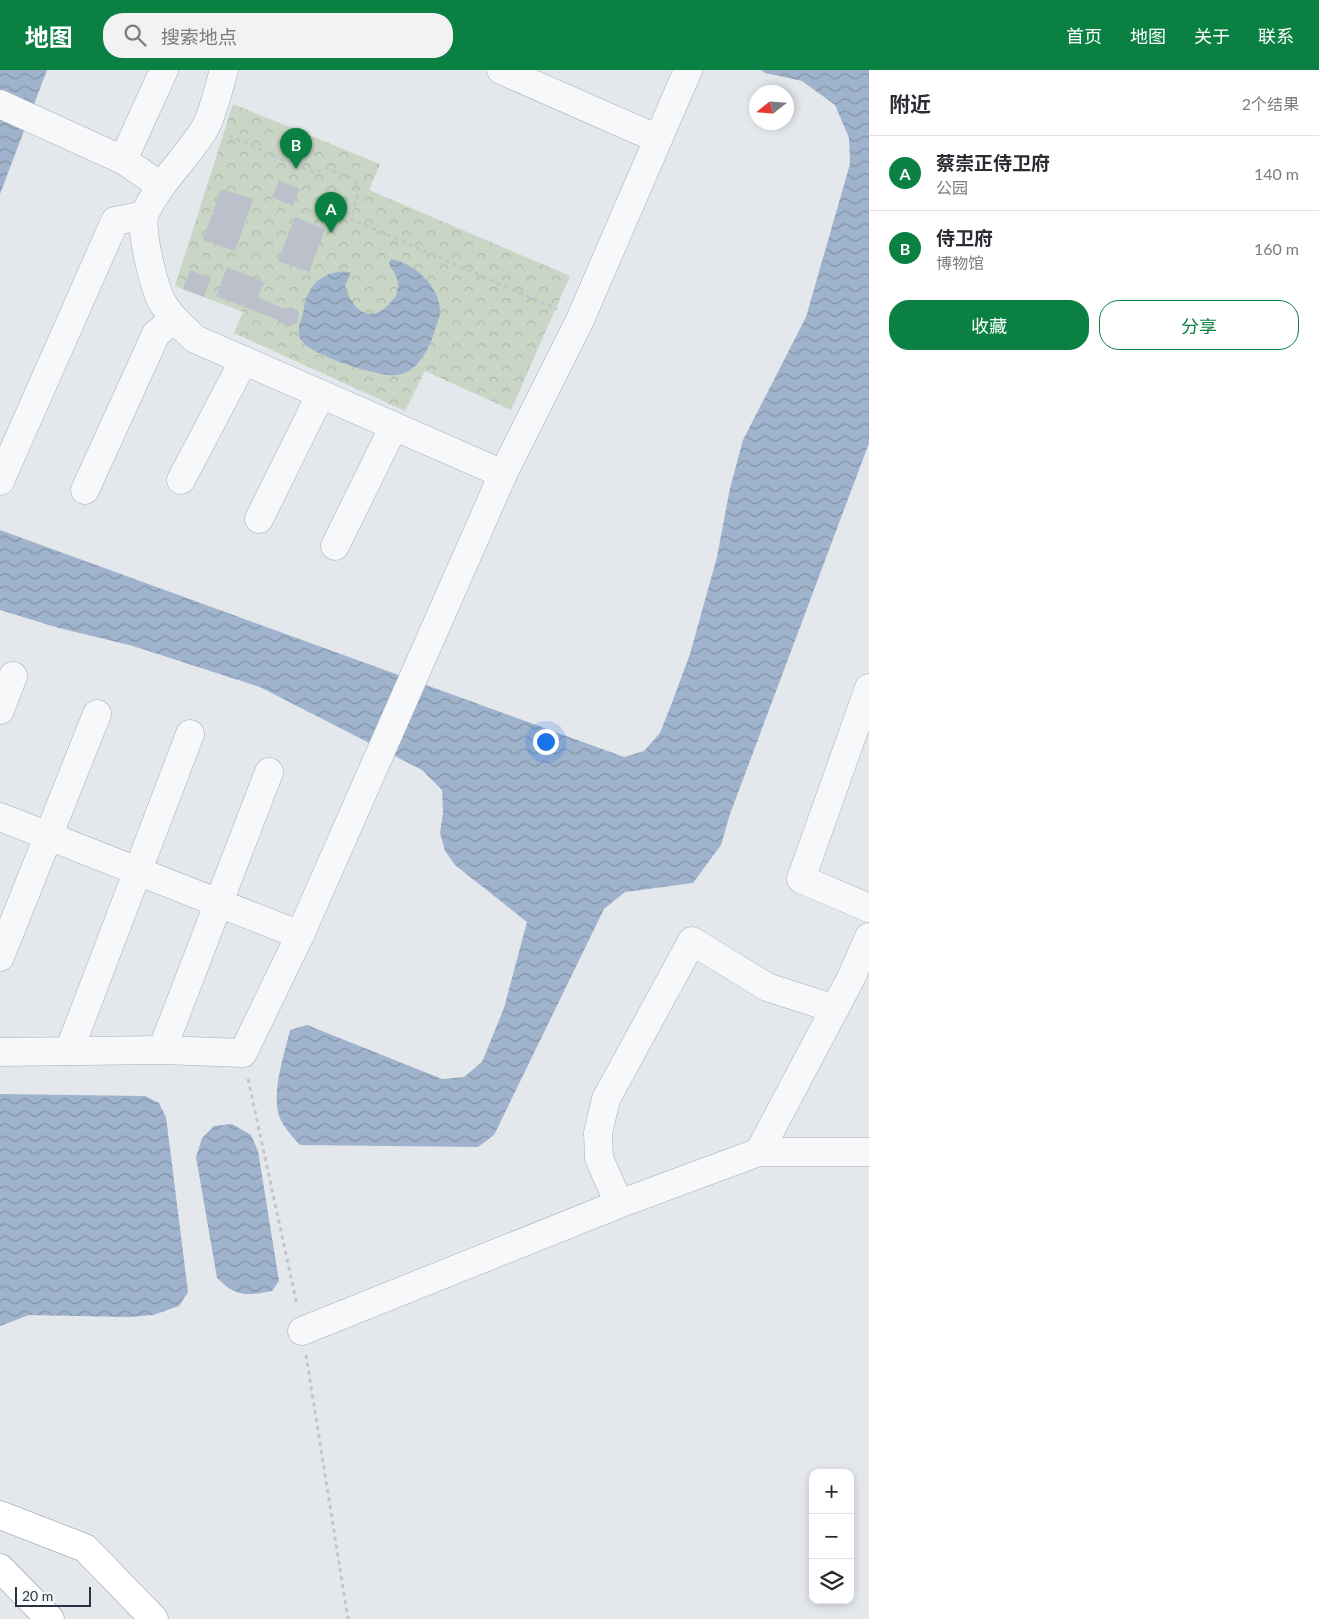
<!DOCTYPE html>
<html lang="zh">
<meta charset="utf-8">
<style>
:root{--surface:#fff;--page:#f2f2f3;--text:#2b2b33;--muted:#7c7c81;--line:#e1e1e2;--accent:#0b8043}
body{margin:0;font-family:Lato,"Noto Sans SC",sans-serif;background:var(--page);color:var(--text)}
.controls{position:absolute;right:15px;bottom:15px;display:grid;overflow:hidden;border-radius:10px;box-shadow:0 2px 8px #0003}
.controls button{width:45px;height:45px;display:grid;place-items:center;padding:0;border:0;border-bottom:1px solid var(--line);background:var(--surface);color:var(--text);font:25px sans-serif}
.compass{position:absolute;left:749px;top:15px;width:45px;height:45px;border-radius:50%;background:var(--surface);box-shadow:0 2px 8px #0003;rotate:253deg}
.scale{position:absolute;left:15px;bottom:12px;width:76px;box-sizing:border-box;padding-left:5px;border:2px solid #2b3445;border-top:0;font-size:14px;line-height:18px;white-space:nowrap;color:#2b3445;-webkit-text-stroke:4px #f4f6f9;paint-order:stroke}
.you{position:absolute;left:545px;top:671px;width:18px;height:18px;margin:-12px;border:4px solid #fff;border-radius:50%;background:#1a73e8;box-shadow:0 0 0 8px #1a73e833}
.badge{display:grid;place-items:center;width:32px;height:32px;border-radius:50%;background:var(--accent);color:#fff;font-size:16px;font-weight:700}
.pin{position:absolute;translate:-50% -41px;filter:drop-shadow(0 1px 2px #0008)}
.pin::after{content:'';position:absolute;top:26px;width:18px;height:15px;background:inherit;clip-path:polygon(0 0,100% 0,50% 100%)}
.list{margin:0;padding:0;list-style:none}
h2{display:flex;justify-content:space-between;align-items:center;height:65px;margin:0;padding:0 20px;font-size:21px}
h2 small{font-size:16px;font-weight:400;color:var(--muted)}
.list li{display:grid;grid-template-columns:32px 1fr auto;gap:15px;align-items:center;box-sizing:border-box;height:75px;padding:0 20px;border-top:1px solid var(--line)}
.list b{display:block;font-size:19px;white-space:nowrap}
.list p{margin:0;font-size:16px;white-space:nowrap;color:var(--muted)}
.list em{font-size:16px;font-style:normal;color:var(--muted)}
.actions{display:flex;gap:10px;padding:15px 20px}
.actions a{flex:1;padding:11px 0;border:1px solid var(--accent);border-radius:20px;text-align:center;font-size:18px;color:var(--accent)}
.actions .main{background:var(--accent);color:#fff}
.icon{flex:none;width:28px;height:28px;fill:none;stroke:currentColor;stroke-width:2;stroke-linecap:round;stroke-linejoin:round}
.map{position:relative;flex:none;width:869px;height:1549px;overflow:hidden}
header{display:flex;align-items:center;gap:30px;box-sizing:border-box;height:70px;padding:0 25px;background:var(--accent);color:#fff}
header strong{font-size:24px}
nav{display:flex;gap:28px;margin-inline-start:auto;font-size:18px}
.search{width:350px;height:45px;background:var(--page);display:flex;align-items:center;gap:12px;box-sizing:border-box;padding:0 18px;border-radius:20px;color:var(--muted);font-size:19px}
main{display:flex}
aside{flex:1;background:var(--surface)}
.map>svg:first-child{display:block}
.park{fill:url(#park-crowns)}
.water{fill:url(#water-waves)}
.building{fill:#bbc0ca}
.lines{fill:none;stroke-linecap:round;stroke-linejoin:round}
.minor-casing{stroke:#a9aeb7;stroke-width:29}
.highway-casing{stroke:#8b94a3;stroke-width:29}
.path{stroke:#c2c5cb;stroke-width:3;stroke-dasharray:4 4;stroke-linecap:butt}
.minor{stroke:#f7f8fa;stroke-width:28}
.highway{stroke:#fff;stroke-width:28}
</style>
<header>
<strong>地图</strong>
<div class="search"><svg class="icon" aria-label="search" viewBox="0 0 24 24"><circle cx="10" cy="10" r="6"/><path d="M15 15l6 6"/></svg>搜索地点</div>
<nav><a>首页</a><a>地图</a><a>关于</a><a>联系</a></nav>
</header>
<main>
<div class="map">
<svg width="869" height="1549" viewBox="0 0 869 1549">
<defs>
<pattern id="park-crowns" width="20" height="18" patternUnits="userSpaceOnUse" patternTransform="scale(1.25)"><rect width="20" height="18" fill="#c9d6c5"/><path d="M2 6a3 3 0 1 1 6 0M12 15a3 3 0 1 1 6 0" fill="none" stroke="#adb8ab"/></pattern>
<pattern id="water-waves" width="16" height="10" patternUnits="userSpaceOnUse" patternTransform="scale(1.25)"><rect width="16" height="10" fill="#9fb4cc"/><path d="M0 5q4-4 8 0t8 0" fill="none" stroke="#8293a7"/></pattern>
</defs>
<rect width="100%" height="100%" fill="#e4e7ec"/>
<polygon class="park" points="233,34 380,94 369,120 570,206 511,340 425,301 405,341 234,263 243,242 175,216"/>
<g class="water">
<polygon points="0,0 47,0 0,124"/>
<path d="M 761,0 L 869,0 L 869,373 L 730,744 L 721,775 L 693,813 L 625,822 L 604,839 L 494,1065 L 478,1077 L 300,1075 C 292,1066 281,1055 278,1042 C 273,1017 284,985 290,960 L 307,955 L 442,1009 L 464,1007 L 482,992 L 504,938 L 527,852 L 455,795 L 445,781 L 440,763 L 443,742 L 442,720 L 422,700 L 260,617 L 133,576 L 59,558 L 0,540 L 0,460 L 624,687 L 644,681 L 660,663 L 673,630 L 690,584 L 717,487 L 730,418 L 743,370 L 806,247 L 850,94 L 849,68 L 835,35 L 802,11 L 765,3 Z"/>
<path d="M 391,189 C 414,193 440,216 440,241 C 440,248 436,256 434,263 C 427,284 414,308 388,305 C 370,303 310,285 301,270 C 296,261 300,253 303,244 C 304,237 305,228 309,222 C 316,207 334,199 351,202 L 345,216 C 352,239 369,256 390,233 C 395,228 398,223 398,216 C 398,207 393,201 389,194 Z"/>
<polygon points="0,1024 145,1026 159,1033 166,1047 188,1222 179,1236 153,1245 128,1247 29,1245 0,1256"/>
<path d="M 232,1054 L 251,1065 L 258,1081 L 279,1211 L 272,1221 C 246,1226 237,1227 217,1208 L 196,1087 L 202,1068 L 214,1056 Z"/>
</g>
<g class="building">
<polygon points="279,110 300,119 293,136 272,127"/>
<polygon points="221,119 253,129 235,181 203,170"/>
<polygon points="295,147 325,159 309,202 278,191"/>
<polygon points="227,197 264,212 258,228 283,238 292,237 299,243 297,253 287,257 278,250 216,226"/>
<polygon points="190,200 211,208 204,227 183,219"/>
</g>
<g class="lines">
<g class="minor-casing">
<g id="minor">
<path d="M 224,0 C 219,17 213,44 205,58 C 187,88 160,111 145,143 C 139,158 154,217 162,232 C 170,247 184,258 195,269 L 503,404"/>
<polyline points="501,0 658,69"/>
<polyline points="0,34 123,90 161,116"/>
<polyline points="123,90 164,0"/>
<polyline points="181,410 244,290"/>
<polyline points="0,411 115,151 144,145"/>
<polyline points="85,420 156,264 174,249"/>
<polyline points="259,449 321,324"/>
<polyline points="335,476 394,356"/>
<polyline points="869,618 801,809 869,838"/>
<polyline points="0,640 13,606"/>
<polyline points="0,747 300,865"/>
<polyline points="0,887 97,644"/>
<polyline points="162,980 269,702"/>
<polyline points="69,981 190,664"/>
<polyline points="0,982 162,980 243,983 300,865 503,404 580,250 688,0"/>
<polyline points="759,1082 851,908 869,867"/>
<polyline points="619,1134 599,1088 598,1063 606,1029 692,871 767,917 835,939"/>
<polyline points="302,1261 619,1134 759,1082 869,1082"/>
</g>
</g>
<g class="highway-casing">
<g id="highway">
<polyline points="0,1445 85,1478 154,1549"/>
<polyline points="0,1498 50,1549"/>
</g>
</g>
<g class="path">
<polyline points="229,66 309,101 316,102 327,98 352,109 358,115 358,124 351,149 557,239"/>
<polyline points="248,1009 297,1235"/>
<polyline points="306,1285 348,1549"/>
</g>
<use href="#minor" class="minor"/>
<use href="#highway" class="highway"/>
</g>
</svg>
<div class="controls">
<button>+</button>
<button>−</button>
<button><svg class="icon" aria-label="layers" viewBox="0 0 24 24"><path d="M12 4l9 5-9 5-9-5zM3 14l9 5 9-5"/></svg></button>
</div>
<svg class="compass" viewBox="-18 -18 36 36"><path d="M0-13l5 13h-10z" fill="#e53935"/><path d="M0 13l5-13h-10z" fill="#7c7c81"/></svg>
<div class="scale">20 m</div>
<div class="you"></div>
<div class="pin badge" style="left:331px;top:163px">A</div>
<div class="pin badge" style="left:296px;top:99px">B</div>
</div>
<aside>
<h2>附近<small>2个结果</small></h2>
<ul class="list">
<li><span class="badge">A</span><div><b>蔡崇正侍卫府</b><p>公园</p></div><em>140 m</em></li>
<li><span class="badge">B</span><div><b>侍卫府</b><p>博物馆</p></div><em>160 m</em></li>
</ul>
<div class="actions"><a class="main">收藏</a><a>分享</a></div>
</aside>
</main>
